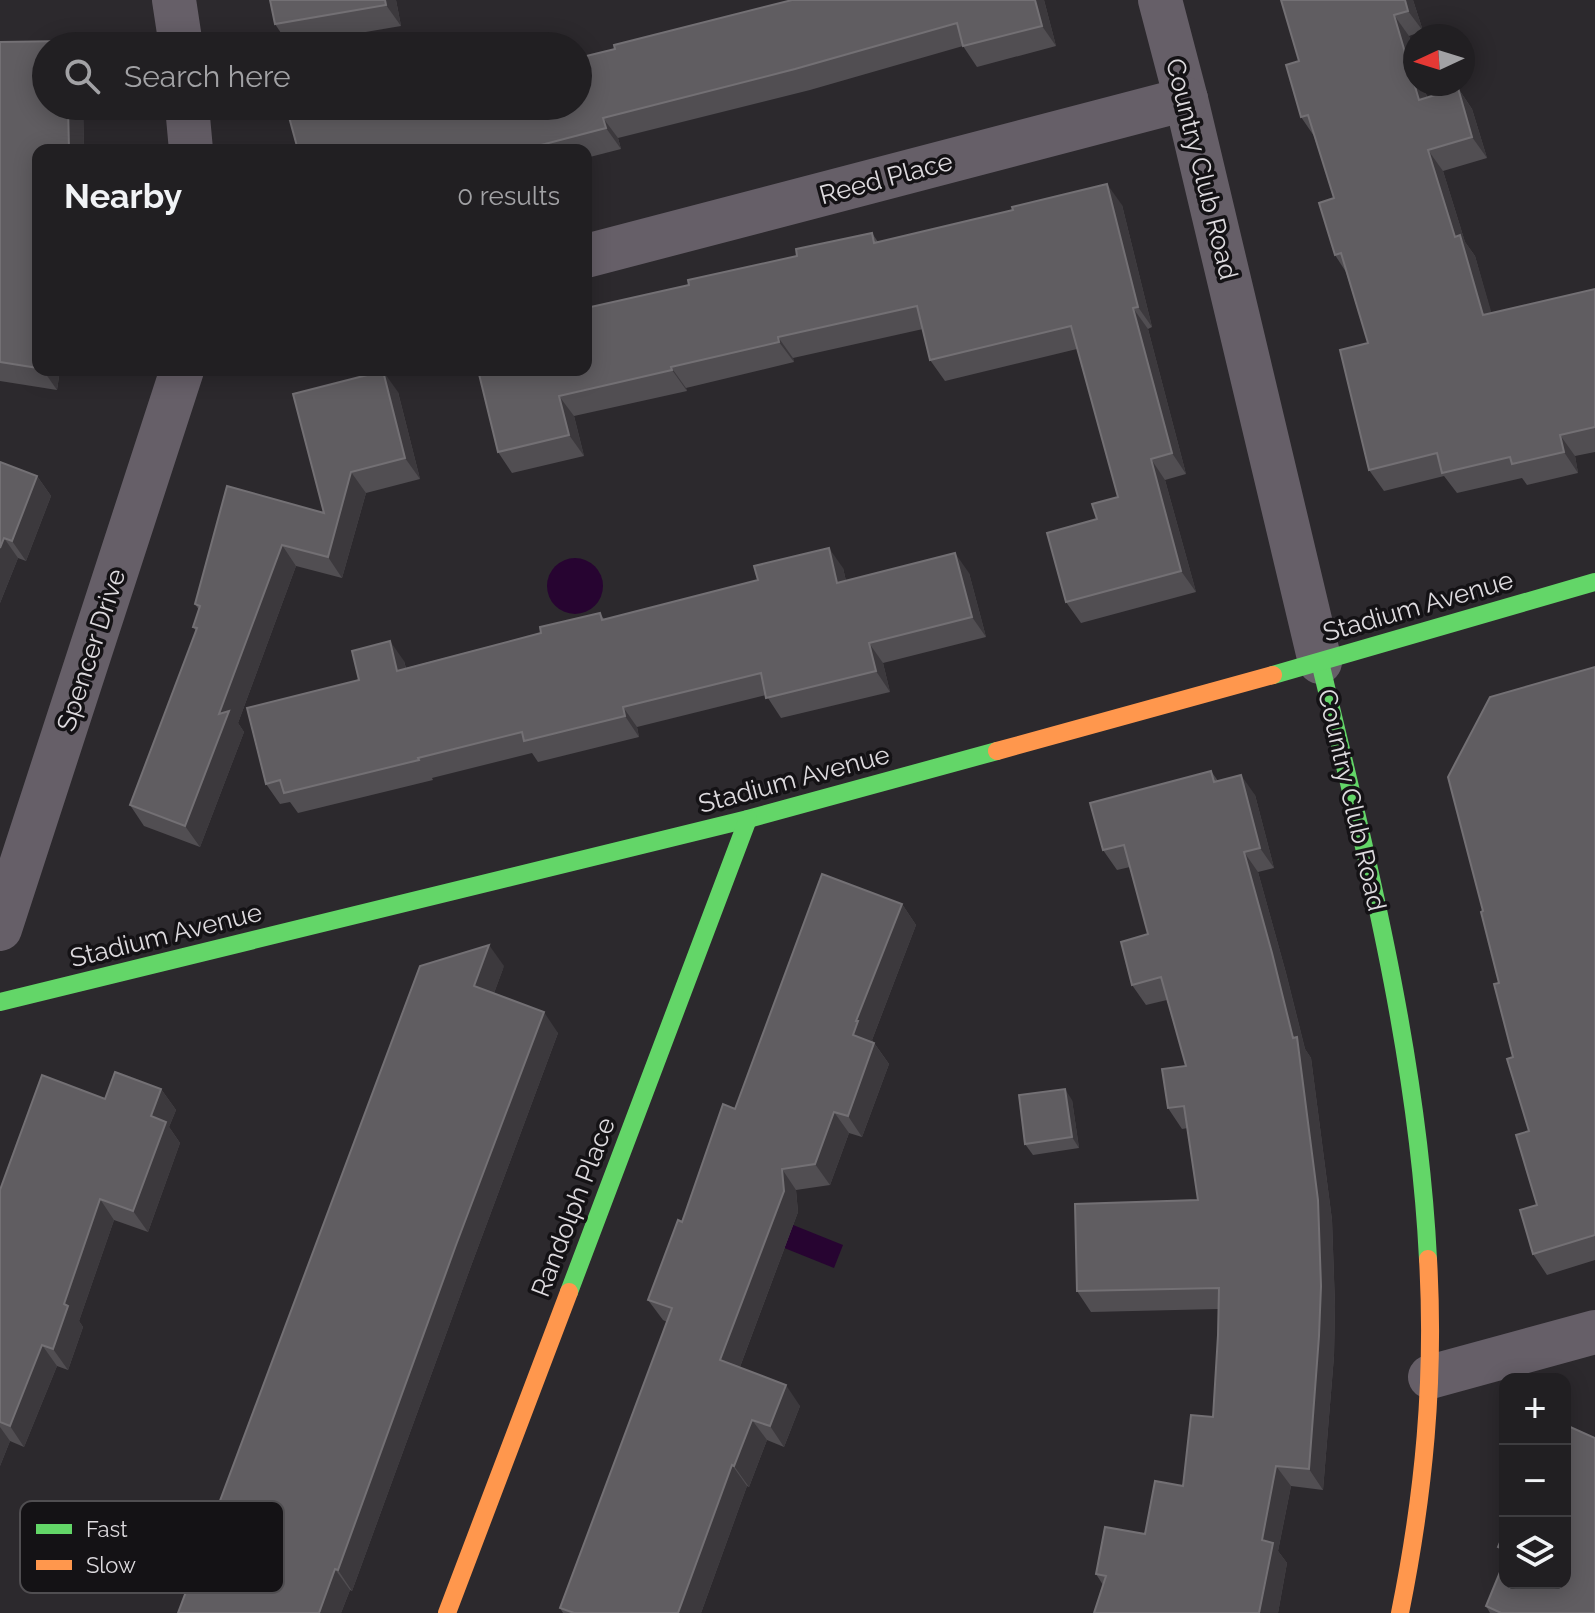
<!DOCTYPE html>
<meta charset="utf-8">
<style>
:root{--surface:#211f22;--page:#29272a;--text:#f1f3f6;--muted:#a2a2a5;--line:#3e3d40}
body{margin:0;font-family:Raleway,sans-serif;background:var(--page);color:var(--text)}
.controls{position:absolute;right:24px;bottom:24px;display:grid;overflow:hidden;border-radius:16px;box-shadow:0 4px 20px #0003}
.controls button{width:72px;height:72px;display:grid;place-items:center;padding:0;border:0;border-bottom:2px solid var(--line);background:var(--surface);color:var(--text);font:40px sans-serif}
.compass{position:absolute;left:1403px;top:24px;width:72px;height:72px;border-radius:50%;background:var(--surface);box-shadow:0 4px 20px #0003;rotate:266deg}
.list{margin:0;padding:0;list-style:none}
h2{display:flex;justify-content:space-between;align-items:center;height:104px;margin:0;padding:0 32px;font-size:34px}
h2 small{font-size:26px;font-weight:400;color:var(--muted)}
.icon{flex:none;width:44px;height:44px;fill:none;stroke:currentColor;stroke-width:2;stroke-linecap:round;stroke-linejoin:round}
.map{position:relative;flex:none;width:1595px;height:1613px;overflow:hidden}
.search{position:absolute;background:var(--surface);box-shadow:0 4px 20px #0003;left:32px;top:32px;width:560px;height:88px;display:flex;align-items:center;gap:20px;box-sizing:border-box;padding:0 28px;border-radius:44px;color:var(--muted);font-size:30px}
.panel{position:absolute;background:var(--surface);box-shadow:0 4px 20px #0003;left:32px;top:144px;width:560px;height:232px;border-radius:16px}
.map>svg:first-child{display:block}
.water{fill:#270431}
.lines{fill:none;stroke-linecap:round;stroke-linejoin:round}
.street{stroke:#665f68;stroke-width:44}
.fast{stroke:#63d668;stroke-width:18}
.slow{stroke:#ff974d;stroke-width:18}
.wall{fill:#514e52}
.shaded-wall{fill:#3c393d}
.building{fill:#605d61;stroke:#737074;stroke-width:2}
.labels{text-anchor:middle;dominant-baseline:central;stroke-width:7;stroke-linejoin:round;paint-order:stroke}
.street-label{font-size:26px;fill:#dddade;stroke:#141215}
.key{fill:#141215;stroke:#504e51;stroke-width:2}
.key-label{font-size:22px;fill:#dddade}
</style>
<div class="map">
<svg width="1595" height="1613" viewBox="0 0 1595 1613">
<rect width="100%" height="100%" fill="#2c292d"/>
<g class="water">
<circle cx="575" cy="586" r="28"/>
<polygon points="761,1212 843,1245 834,1268 752,1235"/>
</g>
<g class="lines">
<g class="street">
<polyline points="174,0 181,46"/>
<polyline points="1160,0 1186,99 1320,662"/>
<polyline points="187,106 191,150"/>
<polyline points="586,256 1186,99"/>
<polyline points="0,929 182,370"/>
<polyline points="1430,1377 1595,1332"/>
</g>
<g class="fast">
<path d="M 1320,662 C 1367,858 1418,1056 1428,1259"/>
<polyline points="1273,675 1595,582"/>
<polyline points="0,1002 748,819 997,751"/>
<polyline points="569,1292 748,819"/>
</g>
<g class="slow">
<polyline points="997,751 1273,675"/>
<polyline points="447,1613 569,1292"/>
<path d="M 1400,1613 C 1424,1494 1435,1380 1428,1259"/>
</g>
</g>
<g class="wall">
<polygon points="396,0 401,26 289,45 275,24"/>
<polygon points="1044,0 1056,46 977,67 963,46 810,90 618,138 621,149 586,158 586,150 298,150 286,106 367,106 370,114 399,106 480,106 483,113"/>
<polygon points="1413,0 1423,31 1409,36 1427,97 1458,88 1472,109 1487,158 1443,171 1465,242 1475,256 1491,313 1595,289 1595,452 1575,456 1578,473 1527,485 1522,478 1457,493 1444,476 1384,491 1369,470 1368,343 1346,272 1335,255 1334,198 1314,136 1301,117 1299,61"/>
<polygon points="0,42 83,106 84,150 38,150 38,370 60,370 57,390 0,381"/>
<polygon points="1122,205 1152,327 1148,329 1186,474 1165,480 1196,592 1081,623 1066,602 1097,519 1118,497 1077,349 945,381 930,360 923,329 793,358 794,362 686,388 687,391 574,416 584,456 512,473 498,452 586,370 689,285 797,256 872,233 878,242"/>
<polygon points="398,392 420,479 366,493 342,578 296,566 238,723 244,732 200,847 144,826 130,805 196,631 193,627 199,610 195,604 324,513"/>
<polygon points="0,462 37,476 51,496 26,561 18,558 0,603"/>
<polygon points="843,568 846,581 969,573 986,637 883,663 890,692 781,718 766,695 637,727 639,737 538,762 532,753 432,778 433,780 298,813 290,802 280,804 266,784 359,680 404,661 406,668 541,633 600,613 604,619"/>
<polygon points="1595,667 1595,1260 1547,1275 1533,1254 1537,1205 1529,1131 1499,983 1483,911"/>
<polygon points="1211,771 1218,781 1255,795 1274,868 1258,872 1286,973 1305,1049 1311,1058 1332,1220 1335,1306 1334,1356 1323,1490 1291,1486 1278,1551 1287,1563 1278,1613 1094,1613 1103,1585 1096,1574 1145,1534 1183,1486 1213,1417 1218,1335 1218,1309 1091,1312 1077,1291 1198,1200 1188,1128 1182,1129 1168,1108 1186,1066 1167,1000 1146,1005 1132,985 1148,934 1130,867 1117,870 1103,850"/>
<polygon points="902,904 916,925 872,1040 889,1064 862,1137 849,1133 830,1185 796,1190 798,1212 740,1367 800,1406 784,1447 767,1440 749,1487 747,1486 701,1613 563,1613 560,1608 667,1322 663,1320 648,1300 682,1222 735,1109"/>
<polygon points="504,966 494,993 558,1033 471,1266 352,1591 350,1590 341,1613 178,1613"/>
<polygon points="161,1089 176,1110 169,1127 180,1143 148,1232 114,1220 79,1321 83,1327 68,1370 57,1366 24,1447 10,1441 0,1466 0,1190 105,1099"/>
<polygon points="1072,1100 1079,1148 1033,1155 1025,1144"/>
<polygon points="1505,1531 1505,1557 1498,1547"/>
<polygon points="1486,1606 1595,1613 1490,1613"/>
</g>
<g class="shaded-wall">
<polygon points="385,0 396,0 401,26 386,5"/>
<polygon points="1035,0 1044,0 1056,46 1042,26"/>
<polygon points="1405,0 1413,0 1423,31 1408,11"/>
<polygon points="1394,15 1409,36 1415,57 1415,84 1423,84 1433,120 1419,100"/>
<polygon points="1458,88 1472,109 1487,158 1472,137"/>
<polygon points="68,106 83,106 84,150 69,150"/>
<polygon points="359,106 367,106 376,137 361,116"/>
<polygon points="472,106 480,106 482,109 489,137 474,116"/>
<polygon points="603,118 618,138 621,149 606,128"/>
<polygon points="1428,150 1443,171 1465,242 1475,256 1498,335 1483,315 1455,237"/>
<polygon points="1107,184 1122,205 1152,327 1138,307"/>
<polygon points="1133,308 1148,329 1186,474 1172,453"/>
<polygon points="778,337 793,358 794,362 779,342"/>
<polygon points="671,367 686,388 687,391 672,370"/>
<polygon points="43,370 60,370 57,390"/>
<polygon points="383,371 398,392 420,479 405,458"/>
<polygon points="559,396 574,416 584,456 569,435"/>
<polygon points="1560,435 1575,456 1578,473 1564,452"/>
<polygon points="1151,459 1165,480 1196,592 1181,571"/>
<polygon points="351,472 366,493 342,578 328,557"/>
<polygon points="37,476 51,496 26,561 12,541"/>
<polygon points="4,538 18,558 0,603 0,548"/>
<polygon points="282,545 296,566 238,723 244,732 200,847 185,826 219,714"/>
<polygon points="829,548 843,568 851,603 837,583"/>
<polygon points="955,553 969,573 986,637 972,617"/>
<polygon points="390,641 404,661 411,691 397,671"/>
<polygon points="869,643 883,663 890,692 876,671"/>
<polygon points="623,707 637,727 639,737 625,716"/>
<polygon points="1241,775 1255,795 1274,868 1260,848"/>
<polygon points="1244,852 1258,872 1286,973 1305,1049 1311,1058 1332,1220 1335,1306 1334,1356 1323,1490 1309,1469 1293,1038"/>
<polygon points="902,904 916,925 872,1040 873,1042 853,1035 856,1021"/>
<polygon points="489,945 504,966 489,1007 474,986"/>
<polygon points="544,1012 558,1033 471,1266 352,1591 338,1570 456,1245"/>
<polygon points="874,1043 889,1064 862,1137 848,1116"/>
<polygon points="161,1089 176,1110 169,1127 180,1143 148,1232 133,1211 151,1116"/>
<polygon points="1065,1089 1072,1100 1079,1148 1072,1137"/>
<polygon points="834,1112 849,1133 830,1185 815,1164"/>
<polygon points="782,1169 796,1190 798,1212 735,1380 720,1360"/>
<polygon points="100,1199 114,1220 79,1321 83,1327 68,1370 53,1349 64,1304"/>
<polygon points="42,1345 57,1366 24,1447 10,1426"/>
<polygon points="786,1385 800,1406 784,1447 770,1426"/>
<polygon points="752,1420 767,1440 749,1487 734,1466"/>
<polygon points="0,1427 10,1441 0,1466"/>
<polygon points="732,1465 747,1486 701,1613 678,1613"/>
<polygon points="1276,1466 1291,1486 1278,1551 1287,1563 1278,1613 1259,1613 1262,1540"/>
<polygon points="335,1569 350,1590 341,1613 319,1613"/>
</g>
<g class="building">
<polygon points="270,0 385,0 386,5 275,24"/>
<polygon points="792,0 1035,0 1042,26 963,46 957,23 795,69 603,118 606,128 522,150 298,150 286,106 359,106 361,116 399,106 472,106 474,116 512,106 578,106 578,58 615,49 614,45"/>
<polygon points="1281,0 1405,0 1408,11 1394,15 1419,100 1458,88 1472,137 1428,150 1455,237 1460,235 1483,315 1595,289 1595,427 1560,435 1564,452 1512,464 1510,457 1442,473 1437,453 1369,470 1340,350 1368,343 1341,253 1335,255 1319,203 1334,198 1308,115 1301,117 1286,65 1299,61"/>
<polygon points="67,41 67,46 46,46 46,106 68,106 69,150 38,150 38,368 0,362 0,42"/>
<polygon points="1107,184 1138,307 1133,308 1172,453 1151,459 1181,571 1066,602 1047,533 1097,519 1092,504 1118,497 1071,326 930,360 917,306 778,337 779,342 671,367 672,370 559,396 569,435 498,452 478,370 586,370 586,308 689,285 688,280 797,256 796,249 872,233 874,243 1013,210 1012,207"/>
<polygon points="383,371 405,458 351,472 328,557 282,545 219,714 229,711 185,826 130,805 197,628 193,627 200,606 195,604 227,486 324,513 293,394"/>
<polygon points="0,462 37,476 12,541 4,538 0,548"/>
<polygon points="829,548 837,583 955,553 972,617 869,643 876,671 766,698 761,673 623,707 625,716 524,741 522,732 418,758 419,760 284,793 280,780 266,784 247,708 359,680 352,651 390,641 397,671 541,633 540,627 600,613 602,620 758,580 754,566"/>
<polygon points="1595,667 1595,1235 1533,1254 1520,1210 1537,1205 1516,1135 1529,1131 1507,1059 1513,1057 1494,984 1499,983 1481,912 1483,911 1448,777 1490,697"/>
<polygon points="1211,771 1214,782 1241,775 1260,848 1244,852 1272,953 1293,1038 1297,1037 1318,1200 1321,1286 1319,1336 1309,1469 1276,1466 1262,1540 1273,1543 1259,1613 1094,1613 1106,1576 1096,1574 1105,1527 1145,1534 1155,1481 1183,1486 1191,1415 1213,1417 1218,1335 1219,1288 1077,1291 1075,1204 1198,1200 1184,1106 1168,1108 1162,1069 1186,1066 1161,977 1132,985 1121,942 1148,934 1124,845 1103,850 1090,803"/>
<polygon points="822,874 902,904 856,1021 858,1021 853,1035 874,1043 848,1116 834,1112 815,1164 782,1169 784,1191 720,1360 786,1385 770,1426 752,1420 734,1466 732,1465 678,1613 574,1613 560,1608 672,1308 648,1300 678,1220 682,1222 723,1104 735,1109"/>
<polygon points="489,945 474,986 544,1012 456,1245 338,1570 335,1569 319,1613 178,1613 420,966"/>
<polygon points="115,1072 161,1089 151,1116 166,1122 133,1211 100,1199 64,1304 68,1306 53,1349 42,1345 10,1426 0,1422 0,1190 42,1075 105,1099"/>
<polygon points="1065,1089 1072,1137 1025,1144 1019,1095"/>
<polygon points="1568,1426 1595,1438 1595,1613 1501,1613 1486,1606 1505,1560 1505,1583 1565,1583 1565,1433"/>
<polygon points="1505,1531 1505,1550 1498,1547"/>
</g>
<g class="labels">
<g class="street-label">
<text transform="translate(1202 169) rotate(76)">Country Club Road</text>
<text transform="translate(886 178) rotate(-15)">Reed Place</text>
<text transform="translate(1418 606) rotate(-16)">Stadium Avenue</text>
<text transform="translate(91 650) rotate(-72)">Spencer Drive</text>
<text transform="translate(794 779) rotate(-15)">Stadium Avenue</text>
<text transform="translate(1352 800) rotate(77)">Country Club Road</text>
<text transform="translate(166 935) rotate(-14)">Stadium Avenue</text>
<text transform="translate(573 1207) rotate(-69)">Randolph Place</text>
</g>
</g>
<rect x="20" y="1501" width="264" height="92" rx="12" class="key"/>
<rect x="36" y="1524" width="36" height="10" fill="#63d668"/>
<rect x="36" y="1560" width="36" height="10" fill="#ff974d"/>
<g class="key-label">
<text x="86" y="1537">Fast</text>
<text x="86" y="1573">Slow</text>
</g>
</svg>
<div class="controls">
<button>+</button>
<button>−</button>
<button><svg class="icon" aria-label="layers" viewBox="0 0 24 24"><path d="M12 4l9 5-9 5-9-5zM3 14l9 5 9-5"/></svg></button>
</div>
<svg class="compass" viewBox="-18 -18 36 36"><path d="M0-13l5 13h-10z" fill="#e53935"/><path d="M0 13l5-13h-10z" fill="#a2a2a5"/></svg>
<div class="search"><svg class="icon" aria-label="search" viewBox="0 0 24 24"><circle cx="10" cy="10" r="6"/><path d="M15 15l6 6"/></svg>Search here</div>
<section class="panel">
<h2>Nearby<small>0 results</small></h2>
<ul class="list">
</ul>
</section>
</div>
